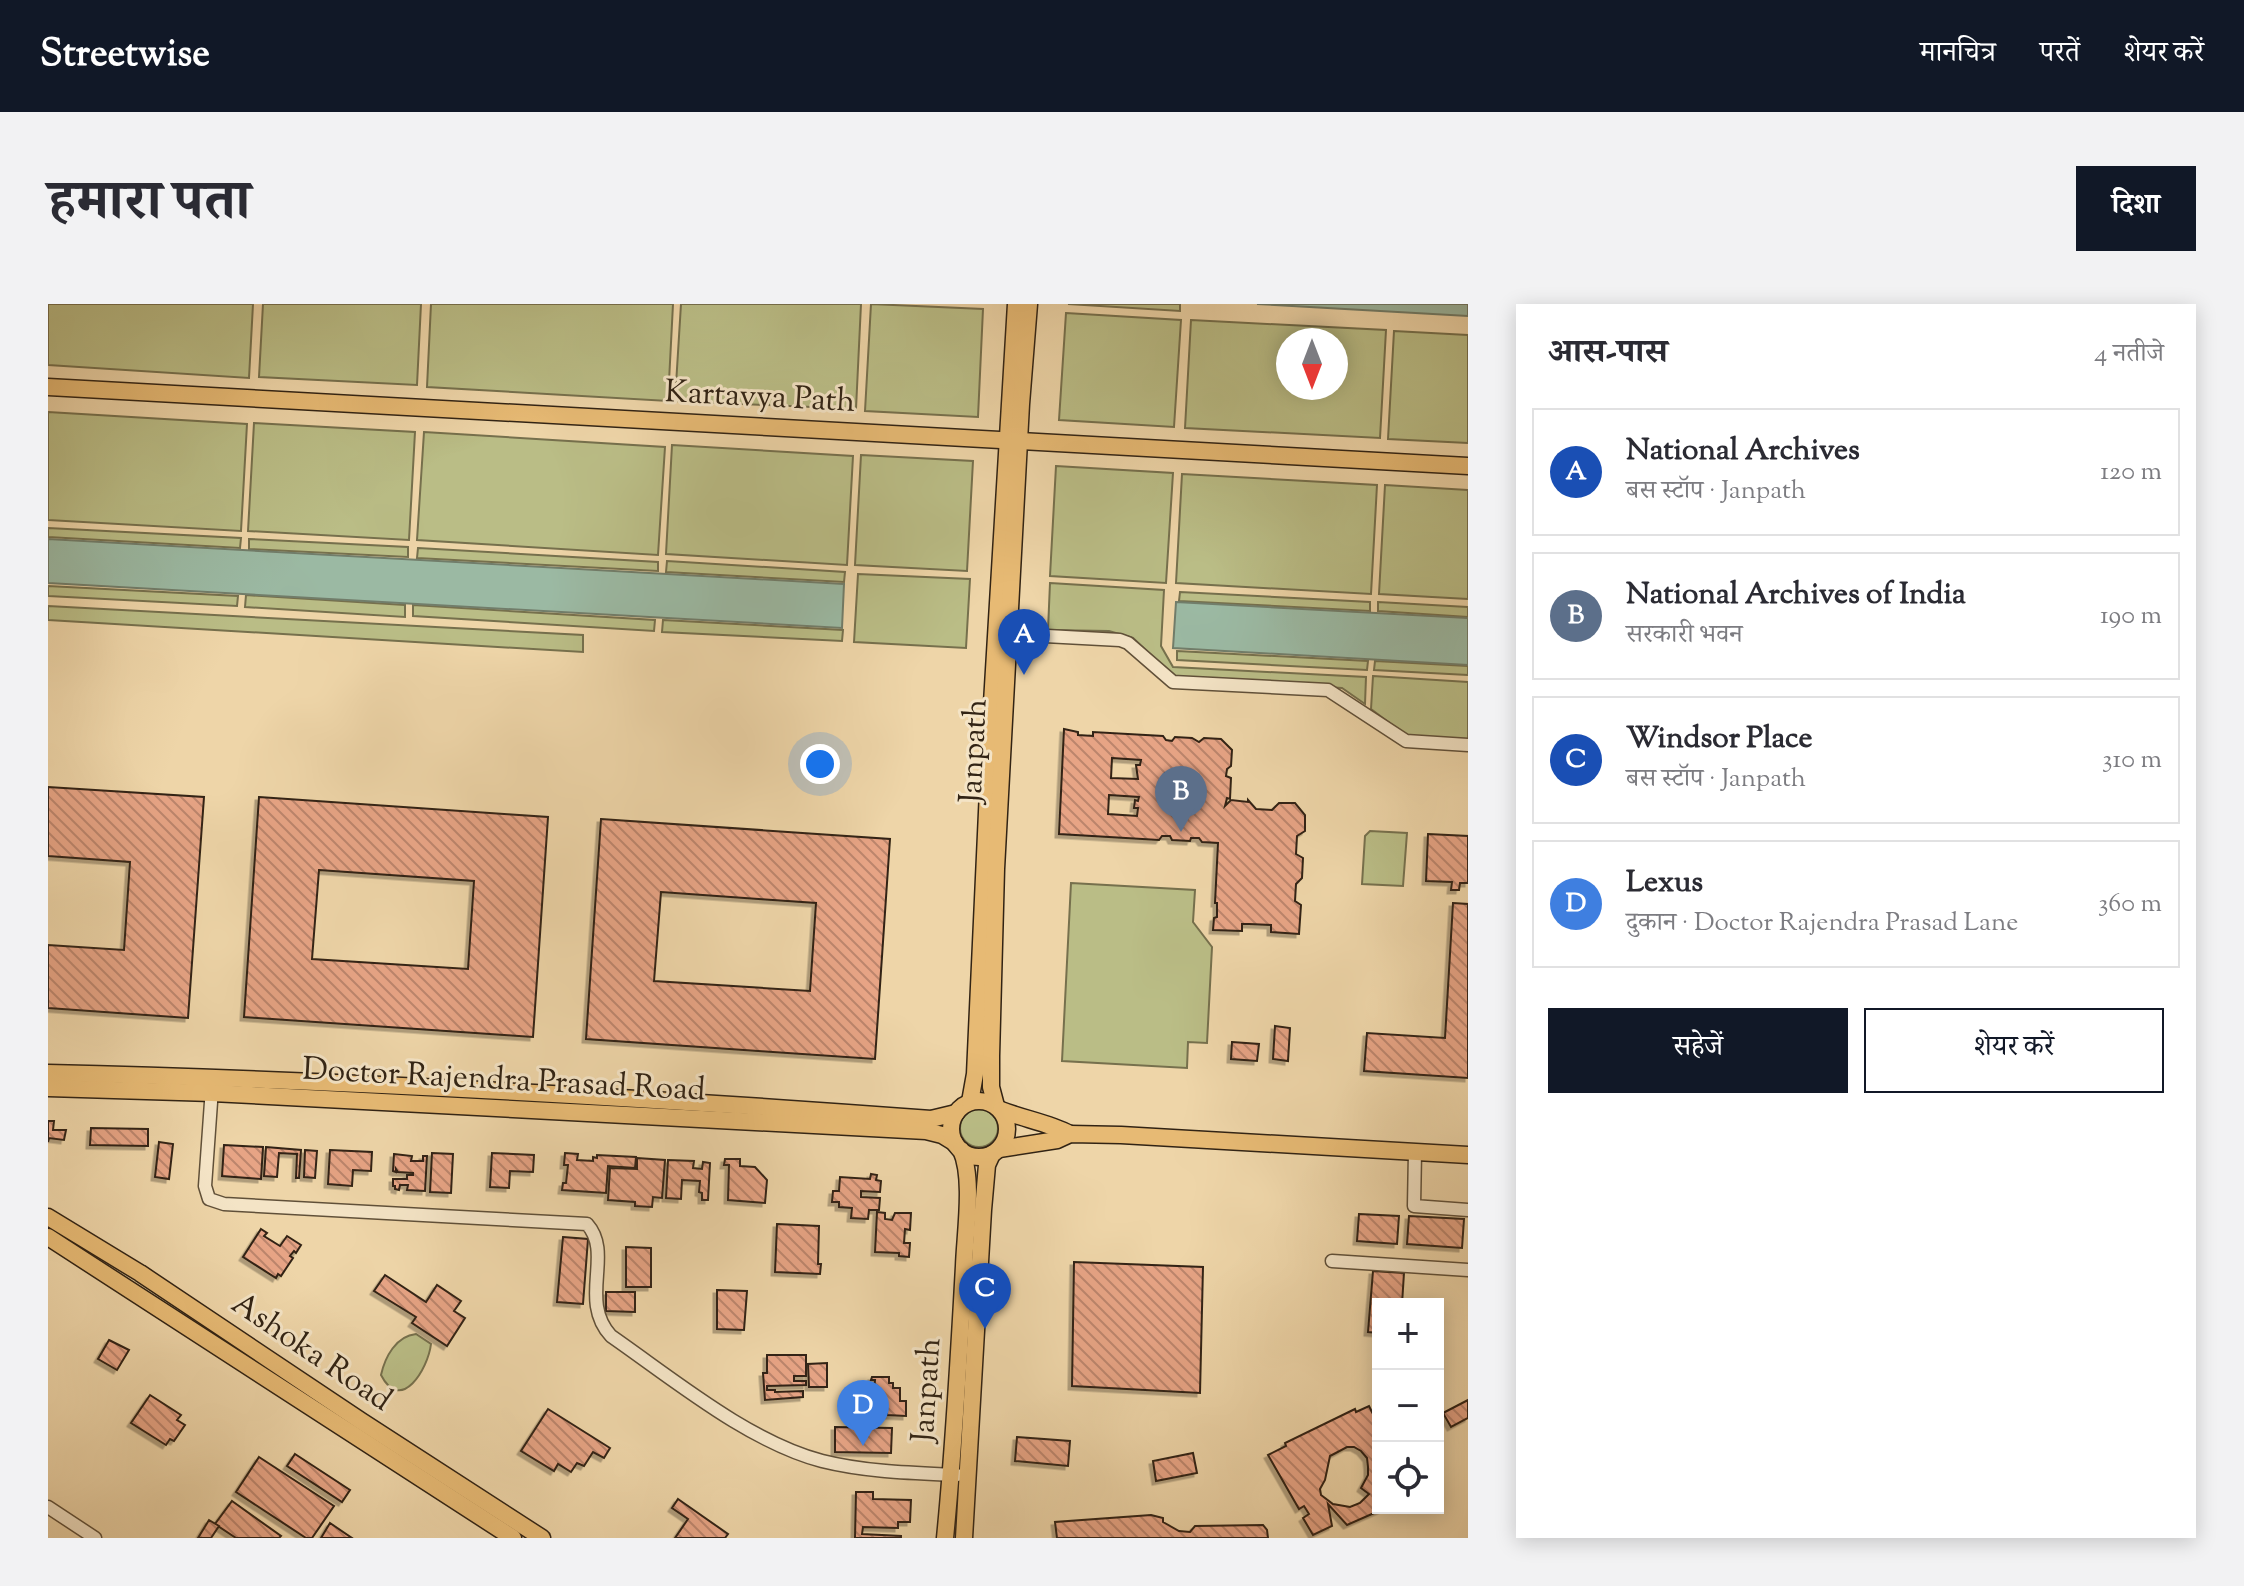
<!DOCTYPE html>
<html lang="hi">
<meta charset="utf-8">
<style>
:root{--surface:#fff;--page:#f2f2f3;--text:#2b2b33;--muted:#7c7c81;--line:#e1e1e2;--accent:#111827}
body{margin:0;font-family:"Sorts Mill Goudy","Noto Serif Devanagari",serif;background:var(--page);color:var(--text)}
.controls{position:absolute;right:24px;bottom:24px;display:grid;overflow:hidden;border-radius:0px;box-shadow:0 4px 20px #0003}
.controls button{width:72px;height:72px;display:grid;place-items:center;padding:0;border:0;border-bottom:2px solid var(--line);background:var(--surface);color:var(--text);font:40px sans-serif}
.compass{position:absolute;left:1228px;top:24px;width:72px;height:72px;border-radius:50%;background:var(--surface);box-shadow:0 4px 20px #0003;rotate:180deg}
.you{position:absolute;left:772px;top:460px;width:28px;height:28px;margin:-20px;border:6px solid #fff;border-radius:50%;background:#1a73e8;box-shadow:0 0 0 12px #1a73e833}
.badge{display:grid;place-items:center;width:52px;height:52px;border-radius:50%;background:var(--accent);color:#fff;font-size:26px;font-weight:700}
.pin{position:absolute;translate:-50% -66px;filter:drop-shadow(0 2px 4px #0008)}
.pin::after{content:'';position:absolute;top:42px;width:28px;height:24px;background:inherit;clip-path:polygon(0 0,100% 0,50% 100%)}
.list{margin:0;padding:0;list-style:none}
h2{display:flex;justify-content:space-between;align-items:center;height:104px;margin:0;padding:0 32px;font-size:34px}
h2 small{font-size:26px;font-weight:400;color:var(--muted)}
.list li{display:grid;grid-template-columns:52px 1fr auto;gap:24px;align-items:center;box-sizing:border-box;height:128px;margin:0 16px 16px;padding:0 16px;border:2px solid var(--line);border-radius:0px}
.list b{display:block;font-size:30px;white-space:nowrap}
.list p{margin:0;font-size:26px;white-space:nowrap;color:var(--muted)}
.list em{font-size:26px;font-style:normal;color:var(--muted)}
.actions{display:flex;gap:16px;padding:24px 32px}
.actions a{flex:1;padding:18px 0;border:2px solid var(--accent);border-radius:0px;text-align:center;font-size:28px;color:var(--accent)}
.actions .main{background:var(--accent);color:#fff}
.icon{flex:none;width:44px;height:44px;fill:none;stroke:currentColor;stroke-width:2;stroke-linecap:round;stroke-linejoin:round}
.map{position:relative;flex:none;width:1420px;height:1234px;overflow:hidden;border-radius:0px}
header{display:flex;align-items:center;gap:48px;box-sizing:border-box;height:112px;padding:0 40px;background:var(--accent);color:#fff}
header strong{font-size:38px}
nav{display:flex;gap:44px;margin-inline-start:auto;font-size:28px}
.intro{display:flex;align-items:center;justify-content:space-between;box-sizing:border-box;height:192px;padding:0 48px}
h1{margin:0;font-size:56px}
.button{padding:20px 36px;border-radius:0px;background:var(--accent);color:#fff;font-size:28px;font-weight:700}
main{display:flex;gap:48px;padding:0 48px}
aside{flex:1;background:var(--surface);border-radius:0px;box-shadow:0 4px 20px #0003}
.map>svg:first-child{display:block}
.green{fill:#babd86;stroke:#76704d;stroke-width:2;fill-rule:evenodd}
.water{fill:#9bb9a3;stroke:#717d6a;stroke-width:2}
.building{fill:url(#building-back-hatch);stroke:#312314;stroke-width:2;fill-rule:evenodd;filter:url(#shadow)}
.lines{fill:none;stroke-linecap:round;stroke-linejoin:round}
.minor-casing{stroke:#605039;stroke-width:15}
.major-casing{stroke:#312314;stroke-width:19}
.minor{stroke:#f4e4c6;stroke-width:12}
.major{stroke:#e7ba74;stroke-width:16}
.labels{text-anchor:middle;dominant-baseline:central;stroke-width:6;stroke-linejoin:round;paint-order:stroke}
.street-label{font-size:32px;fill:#312314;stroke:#f4e4c6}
</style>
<header>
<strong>Streetwise</strong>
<nav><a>मानचित्र</a><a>परतें</a><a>शेयर करें</a></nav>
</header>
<div class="intro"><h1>हमारा पता</h1><a class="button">दिशा</a></div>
<main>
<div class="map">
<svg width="1420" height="1234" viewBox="0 0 1420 1234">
<defs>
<pattern id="building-back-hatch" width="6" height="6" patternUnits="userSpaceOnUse" patternTransform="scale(2)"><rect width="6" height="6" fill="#e7a485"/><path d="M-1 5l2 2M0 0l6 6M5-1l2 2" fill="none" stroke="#bc856c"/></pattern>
<filter id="shadow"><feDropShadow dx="-3.5" dy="3.5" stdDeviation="0" flood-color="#0004"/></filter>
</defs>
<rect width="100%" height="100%" fill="#eed5a8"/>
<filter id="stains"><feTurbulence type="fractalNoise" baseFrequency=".0025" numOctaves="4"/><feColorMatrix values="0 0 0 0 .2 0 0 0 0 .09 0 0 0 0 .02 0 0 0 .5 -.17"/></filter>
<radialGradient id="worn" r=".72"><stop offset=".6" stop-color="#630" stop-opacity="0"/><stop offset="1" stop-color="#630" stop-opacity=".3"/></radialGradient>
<g class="green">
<polygon points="0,0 205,0 201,74 0,61"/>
<polygon points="215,0 373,0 369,81 211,73"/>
<polygon points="383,0 625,0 620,97 379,83"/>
<polygon points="633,0 813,0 808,105 627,97"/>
<polygon points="823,0 935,5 930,113 817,107"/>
<polygon points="1020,0 1132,0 1132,7"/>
<polygon points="1018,9 1133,16 1126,123 1011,116"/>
<path d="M 1143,16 L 1338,26 L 1332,134 L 1137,124 ZM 1240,36 L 1288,36 L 1288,84 L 1240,84 Z"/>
<polygon points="1346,27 1420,31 1420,139 1340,135"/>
<polygon points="0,108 199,120 193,227 0,216"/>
<polygon points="206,119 367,128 361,236 200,227"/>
<polygon points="376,128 617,143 610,251 369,236"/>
<polygon points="624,141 805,152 799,261 618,250"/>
<polygon points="813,151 925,157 919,267 807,261"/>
<polygon points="1008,162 1125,169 1118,279 1002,272"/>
<polygon points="1134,170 1329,181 1323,290 1128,279"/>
<polygon points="1337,181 1420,186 1420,295 1331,290"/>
<polygon points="0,224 193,234 192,244 0,233"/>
<polygon points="201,235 360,243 360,253 201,245"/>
<polygon points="370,244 610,258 610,267 369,254"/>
<polygon points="619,257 797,268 796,278 618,268"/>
<polygon points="810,270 922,275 918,344 806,338"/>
<polygon points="1002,279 1116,286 1113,342 1125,363 1318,373 1317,400 1294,384 1126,373 1085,334 1061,327 1000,326"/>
<polygon points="0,282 190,292 189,302 0,292"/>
<polygon points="1132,288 1322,298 1322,307 1131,297"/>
<polygon points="198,291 357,301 357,313 197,303"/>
<polygon points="1330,298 1420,303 1420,313 1330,307"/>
<polygon points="365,301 607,316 606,327 365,312"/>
<polygon points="0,302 535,331 535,348 0,316"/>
<polygon points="615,316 795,326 794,337 614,328"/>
<polygon points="1129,347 1320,357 1319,366 1129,356"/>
<polygon points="1327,357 1420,362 1420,371 1326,366"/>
<polygon points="1325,372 1420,378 1420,435 1359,432 1323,405"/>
<polygon points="1322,527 1359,529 1355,582 1314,580 1317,532"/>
<polygon points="1023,579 1147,586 1145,618 1164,643 1159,739 1140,738 1139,764 1014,757"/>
<circle cx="931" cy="824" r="19"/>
<path d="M 368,1030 L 383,1040 C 380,1065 353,1110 333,1071 C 337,1053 348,1032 368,1030 Z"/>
</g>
<g class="water">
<polygon points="1209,0 1420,0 1420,12"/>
<polygon points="0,235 796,280 794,324 0,279"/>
<polygon points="1128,298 1420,314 1420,361 1125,344"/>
</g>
<g class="building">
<path d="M 1016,425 L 1030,428 L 1030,431 L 1045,432 L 1045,428 L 1115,432 L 1118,436 L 1124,437 L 1127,433 L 1144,434 L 1151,438 L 1156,434 L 1173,435 L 1184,446 L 1183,462 L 1179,465 L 1178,472 L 1183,474 L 1182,495 L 1179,494 L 1177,502 L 1183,496 L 1200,498 L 1200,496 L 1208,505 L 1224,506 L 1231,499 L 1247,499 L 1257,511 L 1257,527 L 1249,532 L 1248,550 L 1255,554 L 1254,574 L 1248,580 L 1247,597 L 1253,601 L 1251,630 L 1223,628 L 1223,621 L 1201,620 L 1194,620 L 1194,627 L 1165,626 L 1166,614 L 1169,613 L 1169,599 L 1167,599 L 1170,539 L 1154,538 L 1151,534 L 1143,534 L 1142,537 L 1124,536 L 1122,532 L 1114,532 L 1111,536 L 1011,530 ZM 1064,454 L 1093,456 L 1092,461 L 1088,461 L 1090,475 L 1063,474 ZM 1117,469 L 1147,470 L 1146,502 L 1116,501 ZM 1061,491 L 1091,493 L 1090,497 L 1087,496 L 1086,504 L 1090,504 L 1089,512 L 1060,510 Z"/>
<polygon points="0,483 156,493 140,714 0,704 0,641 76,646 82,558 0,552"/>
<path d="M 211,493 L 500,513 L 485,733 L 196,713 ZM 271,566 L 426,577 L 420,665 L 264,655 Z"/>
<path d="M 553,515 L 842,535 L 827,755 L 538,735 ZM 613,588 L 768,599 L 762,687 L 606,677 Z"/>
<polygon points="1380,530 1420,532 1420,579 1412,579 1411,586 1403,586 1404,578 1378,577"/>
<polygon points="1405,599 1420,600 1420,774 1316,767 1319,729 1397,734"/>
<polygon points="1227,722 1242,724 1240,757 1225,755"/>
<polygon points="1184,738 1211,740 1209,757 1183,755"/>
<polygon points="0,817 6,817 5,826 18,826 16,836 1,834 0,838"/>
<polygon points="43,824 100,825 100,842 42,841"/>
<polygon points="111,838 125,840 121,875 107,873"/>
<polygon points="176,841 215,843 213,875 174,872"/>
<polygon points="218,843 253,846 251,874 248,874 249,850 231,849 229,873 216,872"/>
<polygon points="257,846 269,847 267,874 256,873"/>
<polygon points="282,846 324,848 323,867 305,866 304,882 280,880"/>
<polygon points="384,849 405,850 403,889 382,888"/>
<polygon points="444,849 486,851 485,868 462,867 461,884 442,883"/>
<polygon points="517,849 530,850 529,856 545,857 545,853 549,854 549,851 588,853 587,864 560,862 558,889 514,886 515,879 518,879 520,861 516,861"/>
<polygon points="346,850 364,852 363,857 375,857 375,852 379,852 377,887 359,886 360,881 352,881 351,886 347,885 347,882 345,882 345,875 359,875 359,871 365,871 365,869 350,868 348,865 348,868 345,867"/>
<polygon points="589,854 617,856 614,894 605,893 604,903 587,902 587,898 560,896 562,864 589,865"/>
<polygon points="677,855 692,855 692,862 707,863 719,876 717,899 680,896 681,861 676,861"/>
<polygon points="620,856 646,857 645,864 654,865 655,858 662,859 660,896 654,896 654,889 651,888 652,877 634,876 633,895 618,894"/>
<polygon points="823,870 829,871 828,876 833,877 832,888 813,887 813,893 832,894 831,906 821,906 820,915 803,914 804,904 791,903 791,898 784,898 785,887 791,887 792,873 822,875"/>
<polygon points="829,908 837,909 837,915 844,916 847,909 863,909 862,926 857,925 856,939 862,939 861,953 851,952 851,949 827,948"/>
<polygon points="1311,910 1351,912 1349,940 1309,937"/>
<polygon points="1361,912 1416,915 1414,944 1359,940"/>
<polygon points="729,920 771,922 770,960 773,960 772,970 727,968"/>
<polygon points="213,925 219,929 216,932 232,942 239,932 253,941 248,949 246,947 242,952 245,954 233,972 230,970 228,974 195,953"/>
<polygon points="515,933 540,935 535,1000 509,998"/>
<polygon points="578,943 603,944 603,983 578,983"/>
<polygon points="1026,958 1155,963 1152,1089 1024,1082"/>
<polygon points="1325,967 1356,969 1354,1000 1330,1000 1330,1029 1320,1028"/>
<polygon points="337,971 378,998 389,981 413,997 406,1007 417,1014 399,1042 364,1019 368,1013 326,987"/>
<polygon points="669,986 699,987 696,1026 669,1025"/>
<polygon points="558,988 587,988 587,1008 558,1007"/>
<polygon points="61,1036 81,1046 69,1066 50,1055"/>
<polygon points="719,1051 758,1051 758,1072 746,1072 746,1077 758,1077 758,1081 719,1082 719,1086 727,1086 727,1088 755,1087 755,1093 717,1096 715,1069 719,1069"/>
<polygon points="779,1059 779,1083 761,1083 760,1060"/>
<polygon points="824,1073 841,1073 841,1079 845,1079 845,1084 852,1084 852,1097 858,1097 858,1112 839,1111 839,1106 829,1106 829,1086 826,1086 827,1076 823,1076"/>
<polygon points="102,1091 133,1111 129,1116 137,1121 126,1137 122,1135 118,1141 83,1119"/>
<polygon points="1420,1096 1420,1114 1403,1123 1395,1109"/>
<path d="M 1321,1102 L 1330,1120 L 1330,1204 L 1333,1206 L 1299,1221 L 1280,1200 L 1284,1222 L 1265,1231 L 1255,1214 L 1261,1210 L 1256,1202 L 1251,1205 L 1220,1151 L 1238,1142 L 1237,1139 L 1307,1105 L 1308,1108 ZM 1299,1143 L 1306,1143 L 1313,1147 L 1319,1154 L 1320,1163 L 1320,1171 L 1313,1184 L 1321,1190 L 1312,1199 L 1302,1203 L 1285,1200 L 1273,1191 L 1272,1185 L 1277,1176 L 1282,1152 Z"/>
<polygon points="500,1105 562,1144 556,1154 545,1148 536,1162 529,1159 523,1168 510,1160 506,1167 473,1147"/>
<polygon points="787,1123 844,1124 843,1149 787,1148"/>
<polygon points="969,1133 1022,1137 1020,1162 967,1157"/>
<polygon points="1145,1149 1149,1169 1108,1177 1105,1157"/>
<polygon points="247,1150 302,1186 294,1198 239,1162"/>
<polygon points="211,1153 286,1202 264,1234 258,1234 188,1188"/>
<polygon points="808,1188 825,1188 825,1195 863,1196 862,1218 850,1218 850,1224 815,1223 814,1230 853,1232 853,1234 807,1234"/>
<polygon points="630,1195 680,1230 677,1234 627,1234 640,1215 624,1204"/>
<polygon points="184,1197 233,1232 231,1234 188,1234 167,1220"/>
<polygon points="1103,1211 1115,1214 1115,1218 1131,1227 1142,1228 1147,1222 1215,1221 1219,1226 1220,1234 1009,1234 1007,1218"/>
<polygon points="161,1216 171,1222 163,1234 150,1234"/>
<polygon points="282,1219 304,1234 273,1234"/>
</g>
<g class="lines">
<g class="minor-casing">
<g id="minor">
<polyline points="961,330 1072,336 1080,339 1125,378 1280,386 1358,437 1420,441"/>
<path d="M 164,784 L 157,882 L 161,895 L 176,900 L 539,920 C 566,950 530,996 563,1032 C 625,1075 701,1138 774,1157 C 818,1168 865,1169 909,1171"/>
<polyline points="1367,848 1366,902 1420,906"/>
<polyline points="1284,957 1420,966"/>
<polyline points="0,1203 47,1234"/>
</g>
</g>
<g class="major-casing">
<g id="major">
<polyline points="0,83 1420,162"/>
<path d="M 0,769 C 295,776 589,793 883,815 L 908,809"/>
<polyline points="0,784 164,789 878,827 894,831 907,839"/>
<circle cx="931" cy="825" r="28"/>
<polyline points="922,798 927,770 944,399 968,0"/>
<polyline points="948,802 943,783 943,752 948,565 973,100 981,0"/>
<path d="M 953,806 C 976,815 1001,819 1022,830"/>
<polyline points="951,845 1009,836 1022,830 1073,831 1420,851"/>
<polyline points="0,913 92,969 313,1117 494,1234"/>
<polyline points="0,933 465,1234"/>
<path d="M 897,1234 C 906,1144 911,1053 916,962 C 917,930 926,874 913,846"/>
<polyline points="916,1234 935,906 939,861 944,850"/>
</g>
</g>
<use href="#minor" class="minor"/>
<use href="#major" class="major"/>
</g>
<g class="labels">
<g class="street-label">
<text transform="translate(712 94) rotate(3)">Kartavya Path</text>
<text transform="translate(927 447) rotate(-87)">Janpath</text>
<text transform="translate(456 777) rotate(3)">Doctor Rajendra Prasad Road</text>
<text transform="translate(263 1049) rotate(34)">Ashoka Road</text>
<text transform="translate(880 1086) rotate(-86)">Janpath</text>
</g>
</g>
<rect width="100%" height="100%" filter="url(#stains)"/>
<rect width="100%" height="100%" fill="url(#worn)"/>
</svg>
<div class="controls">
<button>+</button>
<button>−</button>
<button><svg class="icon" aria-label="locate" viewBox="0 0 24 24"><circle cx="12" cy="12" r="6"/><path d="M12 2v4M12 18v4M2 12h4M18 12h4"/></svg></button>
</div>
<svg class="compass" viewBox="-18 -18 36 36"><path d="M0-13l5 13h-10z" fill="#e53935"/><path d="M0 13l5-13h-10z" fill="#7c7c81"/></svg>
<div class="you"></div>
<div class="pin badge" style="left:976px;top:371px;background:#1a4fb4">A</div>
<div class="pin badge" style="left:1133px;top:528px;background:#5c6f8a">B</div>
<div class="pin badge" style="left:937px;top:1025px;background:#1a4fb4">C</div>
<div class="pin badge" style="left:815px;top:1142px;background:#3f7fe0">D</div>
</div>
<aside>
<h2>आस-पास<small>4 नतीजे</small></h2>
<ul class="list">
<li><span class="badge" style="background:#1a4fb4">A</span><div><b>National Archives</b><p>बस स्टॉप · Janpath</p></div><em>120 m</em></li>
<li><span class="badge" style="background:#5c6f8a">B</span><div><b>National Archives of India</b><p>सरकारी भवन</p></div><em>190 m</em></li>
<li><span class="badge" style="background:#1a4fb4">C</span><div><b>Windsor Place</b><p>बस स्टॉप · Janpath</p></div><em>310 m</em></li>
<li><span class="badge" style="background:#3f7fe0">D</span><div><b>Lexus</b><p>दुकान · Doctor Rajendra Prasad Lane</p></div><em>360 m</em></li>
</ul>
<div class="actions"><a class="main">सहेजें</a><a>शेयर करें</a></div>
</aside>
</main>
